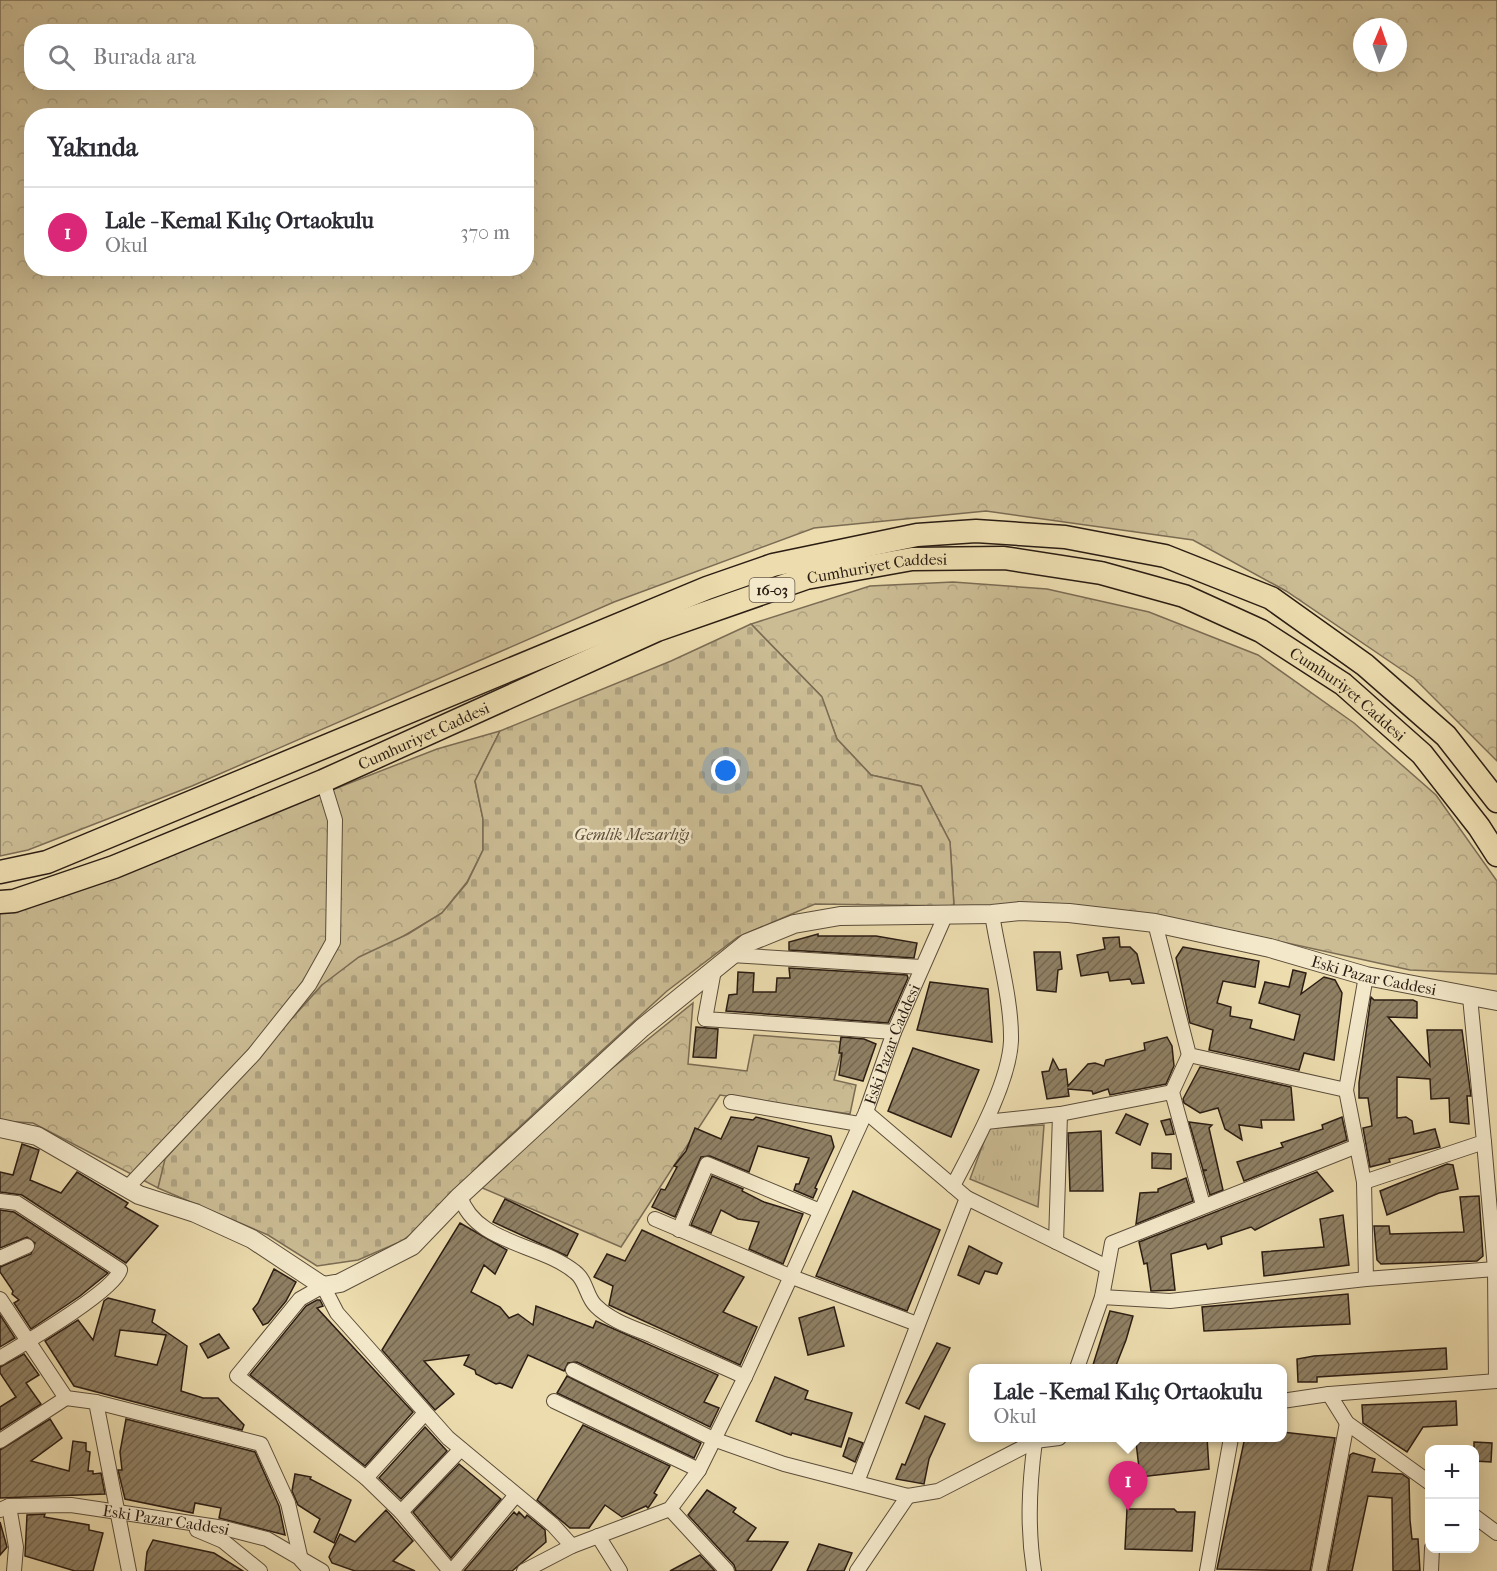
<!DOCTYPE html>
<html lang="tr">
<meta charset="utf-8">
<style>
:root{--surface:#fff;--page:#f7f7f7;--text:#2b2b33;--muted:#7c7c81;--line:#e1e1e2;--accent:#db2777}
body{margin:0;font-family:"IM FELL French Canon",serif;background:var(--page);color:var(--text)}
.controls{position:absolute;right:18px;bottom:18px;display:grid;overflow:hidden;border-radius:12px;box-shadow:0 6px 24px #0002}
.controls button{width:54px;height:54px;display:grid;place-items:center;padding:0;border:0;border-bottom:2px solid var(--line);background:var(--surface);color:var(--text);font:30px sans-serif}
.compass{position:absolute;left:1353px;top:18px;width:54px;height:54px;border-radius:50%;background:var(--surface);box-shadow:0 6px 24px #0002;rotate:2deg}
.you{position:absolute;left:726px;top:771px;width:21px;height:21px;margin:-15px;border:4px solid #fff;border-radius:50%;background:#1a73e8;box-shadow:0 0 0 9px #1a73e833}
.badge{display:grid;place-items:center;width:39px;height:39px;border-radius:50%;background:var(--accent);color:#fff;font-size:20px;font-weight:700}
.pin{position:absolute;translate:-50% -50px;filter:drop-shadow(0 2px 3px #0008)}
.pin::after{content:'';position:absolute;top:32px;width:21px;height:18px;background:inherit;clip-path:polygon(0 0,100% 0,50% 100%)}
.popup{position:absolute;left:969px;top:1364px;width:318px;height:78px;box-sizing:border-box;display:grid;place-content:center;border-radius:12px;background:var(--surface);filter:drop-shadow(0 2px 4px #0005);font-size:20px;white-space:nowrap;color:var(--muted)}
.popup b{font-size:22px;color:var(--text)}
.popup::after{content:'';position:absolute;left:50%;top:100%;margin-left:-12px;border:12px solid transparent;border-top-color:var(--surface)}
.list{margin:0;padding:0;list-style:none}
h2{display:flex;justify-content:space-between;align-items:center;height:78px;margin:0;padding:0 24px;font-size:26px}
h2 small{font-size:20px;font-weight:400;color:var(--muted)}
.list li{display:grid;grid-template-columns:39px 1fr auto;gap:18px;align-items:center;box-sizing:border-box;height:90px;padding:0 24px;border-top:2px solid var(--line)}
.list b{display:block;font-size:22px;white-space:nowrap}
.list p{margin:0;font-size:20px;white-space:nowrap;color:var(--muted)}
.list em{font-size:20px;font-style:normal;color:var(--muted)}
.icon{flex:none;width:33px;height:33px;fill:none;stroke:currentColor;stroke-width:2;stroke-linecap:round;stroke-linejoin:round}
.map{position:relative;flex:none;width:1497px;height:1571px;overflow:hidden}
.search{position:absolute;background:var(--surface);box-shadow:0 6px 24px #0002;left:24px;top:24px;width:510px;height:66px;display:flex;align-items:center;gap:15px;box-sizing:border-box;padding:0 21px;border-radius:24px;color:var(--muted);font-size:22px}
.panel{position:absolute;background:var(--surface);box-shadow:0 6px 24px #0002;left:24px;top:108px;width:510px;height:168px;border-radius:24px}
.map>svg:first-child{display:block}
.forest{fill:url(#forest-crowns);stroke:#7b6c54;stroke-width:1.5;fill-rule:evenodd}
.cemetery{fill:url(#cemetery-stones);stroke:#7b6c54;stroke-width:1.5}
.park{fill:url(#park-tufts);stroke:#7b6c54;stroke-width:1.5}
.building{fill:url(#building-hatch);stroke:#2b1d13;stroke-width:1.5;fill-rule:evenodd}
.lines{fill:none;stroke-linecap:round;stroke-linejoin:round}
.minor-casing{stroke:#5b4d3a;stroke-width:16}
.tertiary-casing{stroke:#5b4d3a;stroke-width:20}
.primary-casing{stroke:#2b1d13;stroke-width:25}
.minor{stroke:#f3e8ca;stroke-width:14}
.tertiary{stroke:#f3e8ca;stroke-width:18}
.primary{stroke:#ecdcae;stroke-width:22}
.labels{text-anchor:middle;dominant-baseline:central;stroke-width:5;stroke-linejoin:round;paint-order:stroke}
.shield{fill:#f3e8ca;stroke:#675a4a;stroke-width:1.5}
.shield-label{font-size:15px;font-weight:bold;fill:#2b1d13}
.street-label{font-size:16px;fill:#2b1d13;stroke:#f3e8ca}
.park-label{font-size:16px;font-style:italic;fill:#5b4d3a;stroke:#f3e8ca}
</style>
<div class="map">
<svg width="1497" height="1571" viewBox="0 0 1497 1571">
<defs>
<pattern id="forest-crowns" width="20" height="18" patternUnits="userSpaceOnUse" patternTransform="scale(1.5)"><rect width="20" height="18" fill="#cbbc94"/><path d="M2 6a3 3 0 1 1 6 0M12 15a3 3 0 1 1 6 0" fill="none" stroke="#aea17f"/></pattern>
<pattern id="cemetery-stones" width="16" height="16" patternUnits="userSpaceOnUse" patternTransform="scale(1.5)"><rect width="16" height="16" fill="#cbbc94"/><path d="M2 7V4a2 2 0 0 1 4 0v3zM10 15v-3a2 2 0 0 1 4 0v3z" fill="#aea17f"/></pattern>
<pattern id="park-tufts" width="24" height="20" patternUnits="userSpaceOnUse" patternTransform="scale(1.5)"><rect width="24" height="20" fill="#cbbc94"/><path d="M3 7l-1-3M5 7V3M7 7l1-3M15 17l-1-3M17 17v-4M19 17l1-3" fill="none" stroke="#aea17f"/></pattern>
<pattern id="building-hatch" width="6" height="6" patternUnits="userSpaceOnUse" patternTransform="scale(1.5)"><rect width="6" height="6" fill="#8f8064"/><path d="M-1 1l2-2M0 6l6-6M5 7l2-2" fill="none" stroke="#756851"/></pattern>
</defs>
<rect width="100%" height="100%" fill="#ecdcae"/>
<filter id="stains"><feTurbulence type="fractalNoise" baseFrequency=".00333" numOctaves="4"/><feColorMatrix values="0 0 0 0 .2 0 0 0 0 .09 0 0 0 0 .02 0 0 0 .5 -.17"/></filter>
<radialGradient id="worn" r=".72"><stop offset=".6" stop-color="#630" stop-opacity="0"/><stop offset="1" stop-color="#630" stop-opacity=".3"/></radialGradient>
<g class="forest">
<path d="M 0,0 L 1497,0 L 1497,761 L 1414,678 L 1286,591 L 1193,540 L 986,511 L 814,528 L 614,602 L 192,786 L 28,850 L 0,856 ZM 1362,27 L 1398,27 L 1398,63 L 1362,63 ZM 32,32 L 526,32 L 526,82 L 32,82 ZM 32,116 L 526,116 L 526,268 L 32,268 Z"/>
<polygon points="953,582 1047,589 1149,612 1258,655 1354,723 1436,795 1497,881 1497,974 1410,970 1196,923 954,906 950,842 921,786 871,775 837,739 821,696 751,624 870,586"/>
<polygon points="500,731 475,781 483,819 483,850 467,882 442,913 322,985 166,1159 158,1188 33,1123 0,1121 0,913 37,905 437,749"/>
<polygon points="693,1003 688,1064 747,1071 754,1035 844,1042 834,1080 856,1085 850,1114 720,1095 621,1247 480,1187 595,1082"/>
</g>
<polygon class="cemetery" points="751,624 822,697 837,739 871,775 921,786 950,842 954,906 815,904 738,937 667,991 560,1089 480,1164 433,1217 402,1241 358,1260 317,1266 268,1235 158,1188 165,1159 322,985 359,957 408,934 442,913 467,883 483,850 483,819 475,781 500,731 671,661"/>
<polygon class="park" points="1044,1125 1038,1207 970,1179 989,1128"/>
<g class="building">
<polygon points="818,934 818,936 876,936 917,943 914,958 789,950 789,942"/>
<polygon points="1119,937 1120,947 1130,947 1137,954 1144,983 1132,984 1130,979 1110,981 1108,972 1081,976 1077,955 1105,949 1103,938"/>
<polygon points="1183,947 1259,961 1255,987 1223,981 1217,1003 1231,1007 1230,1016 1252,1020 1250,1028 1294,1040 1300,1015 1259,1003 1265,982 1289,987 1293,970 1306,973 1301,994 1324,977 1335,980 1342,993 1334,1060 1304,1053 1299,1070 1209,1050 1213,1030 1190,1023 1176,958"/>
<polygon points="1034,952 1060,952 1062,969 1058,970 1056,992 1037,990"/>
<polygon points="789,968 907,975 908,978 888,1023 726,1011 729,995 737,994 738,972 754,973 753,992 776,992 777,978 790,978"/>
<polygon points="930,982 988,989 992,1042 917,1030"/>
<polygon points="1371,997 1374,1000 1413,1000 1417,1002 1417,1018 1388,1017 1430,1066 1427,1030 1462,1030 1471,1096 1467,1096 1469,1124 1450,1122 1449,1098 1431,1099 1430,1079 1397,1077 1397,1118 1406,1117 1412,1121 1414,1134 1435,1129 1440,1147 1389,1159 1390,1162 1370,1167 1363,1128 1372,1126 1368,1098 1359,1098 1359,1083"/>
<polygon points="696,1027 718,1029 716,1058 693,1057"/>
<polygon points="841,1037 864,1039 876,1044 863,1081 839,1075 842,1053 839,1053"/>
<polygon points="1167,1037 1172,1046 1174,1066 1166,1084 1110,1095 1108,1089 1093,1094 1092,1091 1068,1089 1069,1096 1047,1099 1042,1072 1049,1071 1053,1059 1059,1070 1066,1069 1068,1086 1088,1064 1095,1063 1104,1066 1106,1060 1145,1050 1144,1043"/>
<polygon points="913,1048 979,1070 951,1137 888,1111"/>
<polygon points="1200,1067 1291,1087 1294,1120 1261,1120 1262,1128 1239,1125 1242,1140 1225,1129 1218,1108 1200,1113 1184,1103 1183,1099"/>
<polygon points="1126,1114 1148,1124 1140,1145 1116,1133"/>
<polygon points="731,1117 753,1120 756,1117 831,1136 834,1147 815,1188 817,1189 813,1198 794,1190 796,1184 799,1184 809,1158 758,1146 749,1172 710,1156 701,1157 675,1217 652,1207 661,1189 665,1190 677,1167 674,1166 686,1151 695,1128 721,1139"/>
<polygon points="1342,1117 1347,1140 1244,1181 1237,1162 1283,1147 1281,1143 1323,1129 1322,1125"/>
<polygon points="1170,1119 1174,1134 1166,1135 1161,1121"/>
<polygon points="1189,1122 1212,1125 1209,1128 1223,1190 1210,1195 1203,1171 1207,1170 1203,1170"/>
<polygon points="1101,1131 1103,1191 1070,1191 1068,1133"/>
<polygon points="22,1144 39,1150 30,1180 61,1193 77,1172 128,1203 125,1207 158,1226 126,1263 22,1195 0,1192 0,1172 13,1175"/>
<polygon points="1152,1153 1171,1154 1171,1169 1152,1168"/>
<polygon points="1447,1164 1453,1165 1458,1189 1439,1193 1387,1215 1380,1191"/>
<polygon points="1317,1172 1333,1191 1255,1230 1251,1227 1221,1237 1222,1244 1208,1249 1206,1244 1171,1254 1175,1290 1151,1291 1147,1263 1144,1264 1139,1242"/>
<polygon points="712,1176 743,1189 742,1191 764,1202 803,1214 783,1264 749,1249 759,1222 738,1219 721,1210 711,1233 691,1225"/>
<polygon points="1186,1178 1193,1201 1136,1224 1140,1193 1158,1192 1158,1189"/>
<polygon points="853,1191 940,1230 907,1311 816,1276"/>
<polygon points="1479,1196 1483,1256 1477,1261 1381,1264 1377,1260 1374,1226 1389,1226 1390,1234 1464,1232 1460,1197"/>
<polygon points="505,1199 578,1234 567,1256 493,1222"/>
<polygon points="0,1210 14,1212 108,1273 80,1296 31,1329 14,1303 19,1300 12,1294 13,1291 0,1272 0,1267 31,1254 35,1243 27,1237 0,1248"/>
<polygon points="1343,1215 1349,1265 1264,1276 1262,1252 1324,1247 1320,1219"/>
<polygon points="460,1223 507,1250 495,1274 484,1265 471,1292 500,1307 509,1318 518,1314 533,1325 536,1306 593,1328 596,1321 718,1375 704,1402 719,1408 710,1427 577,1362 568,1363 564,1371 528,1355 512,1388 500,1383 496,1384 476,1374 475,1370 464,1365 469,1355 424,1361 454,1394 435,1410 382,1350"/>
<polygon points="642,1230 744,1277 723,1312 757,1327 740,1365 609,1305 613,1286 594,1277 607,1254 625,1261"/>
<polygon points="969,1246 1002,1263 997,1274 985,1271 979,1284 958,1275"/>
<polygon points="274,1269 296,1282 286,1301 268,1323 263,1325 253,1309 258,1303"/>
<polygon points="1348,1294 1350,1324 1204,1331 1202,1307"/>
<path d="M 108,1298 L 155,1310 L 152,1322 L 187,1346 L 181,1391 L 203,1398 L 218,1398 L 244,1425 L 242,1430 L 74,1386 L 45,1341 L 78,1320 L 93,1340 L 104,1301 ZM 120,1330 L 166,1335 L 157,1365 L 115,1356 Z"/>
<polygon points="317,1300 320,1300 323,1306 317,1308 413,1412 365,1466 250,1375 306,1306"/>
<polygon points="834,1307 844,1346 808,1355 799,1318"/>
<polygon points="1110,1311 1133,1316 1126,1340 1115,1368 1092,1368"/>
<polygon points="0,1315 15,1338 0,1347"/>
<polygon points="219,1334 229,1348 208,1358 200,1344"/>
<polygon points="937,1343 950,1348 919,1409 906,1403"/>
<polygon points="1446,1348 1447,1369 1317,1377 1317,1382 1298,1382 1297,1359 1314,1356"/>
<polygon points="24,1354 39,1375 26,1383 41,1404 0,1430 0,1407 16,1397 0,1373 0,1367"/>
<polygon points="567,1376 701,1443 694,1458 557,1393"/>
<polygon points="775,1377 808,1391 805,1399 852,1413 841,1447 792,1433 791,1435 756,1421"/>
<polygon points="1456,1401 1457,1425 1423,1427 1407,1452 1363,1423 1362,1405"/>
<polygon points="925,1416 945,1424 929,1459 924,1484 896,1479 902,1464 905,1465"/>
<polygon points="50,1419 62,1438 31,1461 69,1471 73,1441 86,1443 86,1451 90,1452 88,1471 93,1471 93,1474 101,1473 105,1494 0,1498 0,1450"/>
<polygon points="126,1419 255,1452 279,1506 285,1535 219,1518 221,1508 195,1503 193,1513 125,1499 118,1470 122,1470 120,1452"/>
<polygon points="583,1425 670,1466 654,1493 657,1495 648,1508 646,1506 622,1517 605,1505 589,1528 570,1528 537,1500"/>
<polygon points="425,1427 447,1451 401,1499 379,1478"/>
<polygon points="1282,1432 1335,1438 1310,1571 1217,1569 1245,1437 1282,1437"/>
<polygon points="1178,1437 1207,1437 1209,1469 1140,1477 1136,1442"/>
<polygon points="849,1438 863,1443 855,1462 843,1456"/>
<polygon points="1474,1442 1492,1443 1491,1462 1474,1461"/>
<polygon points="1353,1453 1375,1459 1372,1472 1402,1474 1409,1479 1410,1520 1412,1539 1418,1539 1420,1571 1393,1571 1392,1498 1368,1496 1352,1571 1328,1571 1350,1455"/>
<polygon points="459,1464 501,1499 451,1558 413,1512"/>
<polygon points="295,1474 311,1477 310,1479 351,1500 334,1543 314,1532 320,1519 298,1505 292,1491"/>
<polygon points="707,1490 736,1508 733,1512 756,1528 747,1541 788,1542 771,1571 736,1571 734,1565 688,1515"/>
<polygon points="1127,1509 1174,1509 1177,1512 1195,1512 1192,1551 1125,1549"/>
<polygon points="386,1510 413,1541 393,1561 415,1571 355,1571 332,1563 329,1557 340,1534 355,1542"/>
<polygon points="514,1512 517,1515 519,1512 525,1518 527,1515 545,1530 546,1542 512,1571 464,1571"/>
<polygon points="45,1514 44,1517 89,1525 89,1530 103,1533 93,1571 75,1571 25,1556 27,1515"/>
<polygon points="0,1522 7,1547 0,1555"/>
<polygon points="153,1540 214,1553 243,1571 145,1571 147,1552"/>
<polygon points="819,1544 852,1553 844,1571 807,1571"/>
<polygon points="700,1555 715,1571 670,1571"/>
</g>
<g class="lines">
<g class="minor-casing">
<g id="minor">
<polyline points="1155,923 1189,1055 1346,1090"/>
<polyline points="731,955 921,967"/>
<polyline points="714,970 705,1019 894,1032"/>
<polyline points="1189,1055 1172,1092 1203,1205"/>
<polyline points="731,1102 859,1124"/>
<polyline points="866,1112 967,1198 1107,1267"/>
<polyline points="986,1122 1060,1114 1172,1092"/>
<polyline points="1484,1142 1495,1269 1496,1381"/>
<polyline points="1364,1182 1484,1142 1470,997"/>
<path d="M 953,1186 C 973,1147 1009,1084 1011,1041 C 1012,1002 998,953 992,914"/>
<polyline points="127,1188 254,1054 309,985 333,942 335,820 323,781"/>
<path d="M 460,1196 C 475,1244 540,1243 575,1272 C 587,1281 586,1297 596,1306 C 611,1321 634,1328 653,1336 C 684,1350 715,1363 745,1377"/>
<path d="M 0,1201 L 17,1203 L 120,1270 C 114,1291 23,1344 0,1358"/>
<polyline points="655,1219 792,1277 917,1324"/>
<polyline points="679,1230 707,1164 820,1211"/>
<polyline points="1056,1242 1060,1114"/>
<polyline points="0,1258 27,1246"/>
<polyline points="1366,1279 1364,1182 1346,1090 1366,976"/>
<polyline points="1102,1297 1170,1301 1366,1279 1495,1269"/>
<polyline points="0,1299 66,1398 96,1402 261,1444 288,1503 301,1560 311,1571"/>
<polyline points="1077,1368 1102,1297 1112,1243 1357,1146"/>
<polyline points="573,1370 713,1439 784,1464 908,1496 938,1491 1035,1441 1059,1438"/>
<polyline points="1329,1394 1347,1423 1430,1483"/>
<polyline points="554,1401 699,1470"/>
<polyline points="1282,1401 1329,1394 1497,1381"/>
<polyline points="96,1402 129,1571"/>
<polyline points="0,1441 66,1398"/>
<polyline points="366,1478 425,1413"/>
<polyline points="857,1482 967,1198"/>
<polyline points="9,1506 16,1547 14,1571"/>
<polyline points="670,1509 727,1571"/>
<path id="s1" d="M 0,1510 L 9,1506 L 71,1505 L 224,1528 L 267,1539 L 322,1571"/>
<polyline points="401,1512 461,1449"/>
<polyline points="1474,1516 1497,1533"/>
<polyline points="197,1530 223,1541 260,1571"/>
<polyline points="598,1536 620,1571"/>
<polyline points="450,1571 401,1512 366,1478 237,1376 300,1299 323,1286 337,1313 448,1438 553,1525 572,1546"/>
<polyline points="452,1571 516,1495"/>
<path id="s2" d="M 524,1571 L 572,1546 L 670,1509 L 699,1470 L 745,1377 L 866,1112 L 894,1032 L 946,914"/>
<polyline points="857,1571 908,1496"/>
<path d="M 1034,1571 C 1027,1527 1029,1486 1035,1441 L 1038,1438"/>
<polyline points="1207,1571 1231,1438"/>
<polyline points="1319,1571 1347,1423"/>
<polyline points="1431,1571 1432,1548"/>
</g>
</g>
<g class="tertiary-casing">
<g id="tertiary">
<path id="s3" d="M 0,1128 L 37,1136 L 139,1195 L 195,1213 L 252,1239 L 323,1286 L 340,1283 L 412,1246 L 460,1196 L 642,1028 L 747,943 L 794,924 L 840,916 L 992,914 L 1020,911 L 1069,913 L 1155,923 L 1270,948 L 1366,976 L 1497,1001"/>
</g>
</g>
<g class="primary-casing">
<g id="primary">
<polyline points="0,872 47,862 707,588 773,565 917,535 976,531 1065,537 1165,556 1271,598 1365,665 1446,736 1497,801"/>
<path id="s4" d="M 0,902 L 14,901 L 114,867 L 323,781 L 657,630 L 806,578 L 912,559 L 1004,558 L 1101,573 L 1184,596 L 1261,631 L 1343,684 L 1422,754 L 1479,827 L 1497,855"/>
</g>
</g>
<use href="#minor" class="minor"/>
<use href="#tertiary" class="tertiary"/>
<use href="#primary" class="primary"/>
</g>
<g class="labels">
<rect class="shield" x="749.5" y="578" width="45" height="24" rx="4.5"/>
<g class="shield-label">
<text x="772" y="590">16-03</text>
</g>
<g class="street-label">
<text stroke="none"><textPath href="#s4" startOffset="942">Cumhuriyet Caddesi</textPath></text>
<text stroke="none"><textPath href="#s4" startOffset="1446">Cumhuriyet Caddesi</textPath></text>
<text stroke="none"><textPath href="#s4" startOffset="456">Cumhuriyet Caddesi</textPath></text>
<text stroke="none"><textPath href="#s3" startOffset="1551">Eski Pazar Caddesi</textPath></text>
<text stroke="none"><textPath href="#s2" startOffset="675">Eski Pazar Caddesi</textPath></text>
<text stroke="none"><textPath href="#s1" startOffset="168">Eski Pazar Caddesi</textPath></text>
</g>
<g class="park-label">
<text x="632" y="834">Gemlik Mezarlığı</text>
</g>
</g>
<rect width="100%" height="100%" filter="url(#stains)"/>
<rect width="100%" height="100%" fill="url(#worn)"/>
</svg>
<div class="controls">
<button>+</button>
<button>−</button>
</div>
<svg class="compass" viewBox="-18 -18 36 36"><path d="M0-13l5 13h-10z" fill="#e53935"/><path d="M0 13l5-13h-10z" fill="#7c7c81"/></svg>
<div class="you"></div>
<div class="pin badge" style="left:1128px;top:1511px">1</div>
<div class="popup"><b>Lale - Kemal Kılıç Ortaokulu</b>Okul</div>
<div class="search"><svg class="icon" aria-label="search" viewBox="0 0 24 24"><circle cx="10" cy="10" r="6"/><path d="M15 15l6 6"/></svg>Burada ara</div>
<section class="panel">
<h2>Yakında<small></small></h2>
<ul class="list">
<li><span class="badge">1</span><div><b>Lale - Kemal Kılıç Ortaokulu</b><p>Okul</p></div><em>370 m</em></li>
</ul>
</section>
</div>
